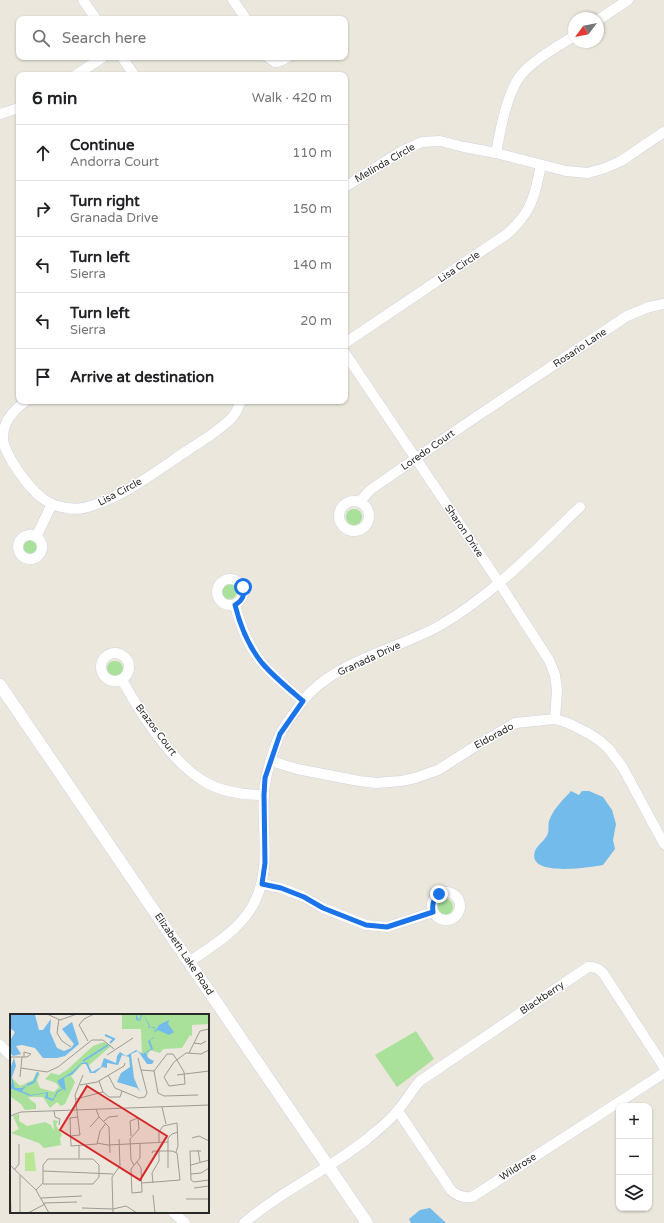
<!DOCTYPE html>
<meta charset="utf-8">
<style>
:root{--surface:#fff;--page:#f6f6f6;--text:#202124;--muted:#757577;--line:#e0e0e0}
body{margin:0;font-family:"Varela Round",sans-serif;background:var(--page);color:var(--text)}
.controls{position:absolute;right:12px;bottom:12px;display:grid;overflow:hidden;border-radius:8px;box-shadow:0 1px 3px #0004}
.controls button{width:36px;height:36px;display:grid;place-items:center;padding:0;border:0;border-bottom:1px solid var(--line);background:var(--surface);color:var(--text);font:20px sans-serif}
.compass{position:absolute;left:568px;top:12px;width:36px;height:36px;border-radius:50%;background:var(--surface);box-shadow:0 1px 3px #0004;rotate:238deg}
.stop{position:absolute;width:12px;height:12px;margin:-9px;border:3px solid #1a73e8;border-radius:50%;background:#fff}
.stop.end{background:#1a73e8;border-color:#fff;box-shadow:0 1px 4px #0008}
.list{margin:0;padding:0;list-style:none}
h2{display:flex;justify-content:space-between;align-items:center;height:52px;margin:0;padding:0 16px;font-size:17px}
h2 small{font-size:13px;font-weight:400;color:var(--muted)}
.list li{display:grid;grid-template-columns:26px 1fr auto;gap:12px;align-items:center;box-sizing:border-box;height:56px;padding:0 16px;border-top:1px solid var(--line)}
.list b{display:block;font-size:15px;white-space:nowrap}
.list p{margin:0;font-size:13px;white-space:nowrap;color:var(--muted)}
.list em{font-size:13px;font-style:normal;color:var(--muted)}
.icon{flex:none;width:22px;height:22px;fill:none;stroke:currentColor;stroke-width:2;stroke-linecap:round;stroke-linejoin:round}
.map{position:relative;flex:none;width:664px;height:1223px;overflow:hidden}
.search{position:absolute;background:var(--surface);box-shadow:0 1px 3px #0004;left:16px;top:16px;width:332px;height:44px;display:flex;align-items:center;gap:10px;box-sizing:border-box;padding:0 14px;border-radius:8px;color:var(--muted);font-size:15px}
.panel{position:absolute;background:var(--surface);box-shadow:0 1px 3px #0004;left:16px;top:72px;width:332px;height:332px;border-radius:8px}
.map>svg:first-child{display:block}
.green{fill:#a9e09a}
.water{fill:#72bbea}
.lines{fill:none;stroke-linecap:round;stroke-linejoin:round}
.minor-casing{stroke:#d1d2e2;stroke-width:11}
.tertiary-casing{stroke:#d1d2e2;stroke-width:13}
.minor{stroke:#fff;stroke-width:10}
.tertiary{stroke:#fff;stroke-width:12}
.route{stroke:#1a73e8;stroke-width:5}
.labels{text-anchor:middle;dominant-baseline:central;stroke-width:3;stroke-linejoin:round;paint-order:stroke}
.street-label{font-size:10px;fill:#292929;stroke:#fff}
.inset-river{fill:none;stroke:#72bbea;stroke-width:2}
.inset-road{fill:none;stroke:#9d9b94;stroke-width:1}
.view{fill:#d62828;fill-opacity:0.15;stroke:#d62828;stroke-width:2}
.inset-edge{fill:none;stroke:#292929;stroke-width:2}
</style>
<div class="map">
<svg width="664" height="1223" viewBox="0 0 664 1223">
<rect width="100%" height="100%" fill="#ebe7dc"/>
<g class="green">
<circle cx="354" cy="517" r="8"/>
<circle cx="31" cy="548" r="8"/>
<circle cx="229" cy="591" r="8"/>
<circle cx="115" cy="669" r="8"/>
<circle cx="445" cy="907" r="8"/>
<polygon points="416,1031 434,1059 397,1087 375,1055"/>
</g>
<g class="water">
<path d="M 571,791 L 579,795 L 582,791 L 589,791 L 603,797 L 612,810 L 616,824 L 613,840 L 615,849 L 603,865 C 591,867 526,878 535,851 C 538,844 546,840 548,833 C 549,829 548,825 549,821 C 553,809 563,800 571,791 Z"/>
<polygon points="430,1208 446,1223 411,1223 409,1219 420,1210"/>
</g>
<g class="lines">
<g class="minor-casing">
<g id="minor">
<polyline points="83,0 96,19"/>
<polyline points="233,0 246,19"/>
<polyline points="598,20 628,0"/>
<polyline points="122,57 134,75"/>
<polyline points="268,57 275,62 281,61 288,57"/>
<polyline points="76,75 103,57"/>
<polyline points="0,114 19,108"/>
<path d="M 496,153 C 501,128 505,101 518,79 C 528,63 558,46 574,36"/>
<polyline points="345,187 402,151 422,142 440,141 464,147 496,153 566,171 588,173 605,168 621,161 664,132"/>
<path d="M 345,343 L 507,234 C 512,229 518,224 522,218 C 534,203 537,184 541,165"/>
<polyline points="345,353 500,584 549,660 555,675 557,690 555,719"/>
<path d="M 26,401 C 13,410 3,421 3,438 C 4,455 29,488 42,498 C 49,504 59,507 67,508 C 76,510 86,508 94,505 C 129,493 158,470 188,450 C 202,441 225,427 234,415 C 237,411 239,406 241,401"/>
<circle cx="354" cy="516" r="15"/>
<polyline points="360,502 363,498 370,490 467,423 627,316 649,307 664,304"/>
<circle cx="30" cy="547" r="12"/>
<polyline points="36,537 52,504"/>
<circle cx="230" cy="592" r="13"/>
<path d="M 235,605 C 240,625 249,647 262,663 C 274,677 289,689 303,701"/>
<circle cx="115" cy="667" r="14"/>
<path d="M 122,680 C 141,714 172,764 207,783 C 225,793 244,795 264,795"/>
<polyline points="271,761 297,769 359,781 376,783 401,781 415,778 438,770 471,749 515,723 555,719 568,723 588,733 599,740 609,749 623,768 664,844"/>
<polyline points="262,884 281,888 304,897 323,908 366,925 387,927 433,912"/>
<circle cx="446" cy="906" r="14"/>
<path d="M 189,962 C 212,946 237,932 252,907 C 273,871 261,832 264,793 C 265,776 273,750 280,734 C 286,723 295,712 302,702 C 332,662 396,650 439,626 C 493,595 535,550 580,507"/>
<polyline points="0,1045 11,1056"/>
<path d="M 398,1111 L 451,1190 C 457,1196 463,1198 472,1197 L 664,1073"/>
<polyline points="173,1212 185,1223"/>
<path d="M 244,1223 C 281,1191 328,1170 367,1139 C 376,1131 391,1120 398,1110 C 406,1101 412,1090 420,1081 L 588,967 C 595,967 598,968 603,973 L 664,1067"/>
</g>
</g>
<g class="tertiary-casing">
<polyline id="tertiary" points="0,685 367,1223"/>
</g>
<use href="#minor" class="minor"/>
<use href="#tertiary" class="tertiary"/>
</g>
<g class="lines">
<path class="route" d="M 243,587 C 245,595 243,600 235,605 C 240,625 249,647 262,663 C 274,677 289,689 303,701 L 280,734 L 265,778 L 264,795 L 265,863 L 262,884 L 281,888 L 304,897 L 323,908 L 366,925 L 387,927 L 433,912 C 432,904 433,900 439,894"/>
</g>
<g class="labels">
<g class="street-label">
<text transform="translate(385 163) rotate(-30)">Melinda Circle</text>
<text transform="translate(459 267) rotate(-34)">Lisa Circle</text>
<text transform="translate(580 348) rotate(-34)">Rosario Lane</text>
<text transform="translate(428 450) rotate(-35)">Loredo Court</text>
<text transform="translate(120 492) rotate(-28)">Lisa Circle</text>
<text transform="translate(464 531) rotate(56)">Sharon Drive</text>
<text transform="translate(369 659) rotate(-25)">Granada Drive</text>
<text transform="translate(156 730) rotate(53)">Brazos Court</text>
<text transform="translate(494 736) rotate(-29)">Eldorado</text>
<text transform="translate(184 954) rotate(56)">Elizabeth Lake Road</text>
<text transform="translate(542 998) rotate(-34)">Blackberry</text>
<text transform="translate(518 1167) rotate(-33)">Wildrose</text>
</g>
</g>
<g transform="translate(10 1014)">
<rect width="199" height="199" fill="#ebe7dc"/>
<path d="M 112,0 L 199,0 L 199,10 L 182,11 L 182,22 L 180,21 L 172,34 L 153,35 L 150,39 L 140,36 L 137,42 L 142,50 L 132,40 L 131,15 L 112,15 ZM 94,28 L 101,32 L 78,52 L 74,49 L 61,62 L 65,68 L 55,90 L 51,92 L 47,88 L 40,94 L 33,83 L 20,83 L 18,84 L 26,90 L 26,95 L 15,96 L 11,90 L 1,83 L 0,62 L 10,72 L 23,66 L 26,59 L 30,60 L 27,66 L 30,74 L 44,78 L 49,73 L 46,69 L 35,65 L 41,59 L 49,61 L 57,56 L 83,32 ZM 9,100 L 9,107 L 17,112 L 35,108 L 41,111 L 44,117 L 43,106 L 48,107 L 46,111 L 52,121 L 50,124 L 51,131 L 34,134 L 29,129 L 1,119 L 9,115 L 3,102 Z" fill="#a9e09a"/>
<path d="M 24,138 L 26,157 L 15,157 L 15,139 Z" fill="#bae796"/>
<path d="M 0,0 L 25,1 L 29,16 L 33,16 L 41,5 L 40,18 L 47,34 L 54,37 L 61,34 L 64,30 L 52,15 L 62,8 L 69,30 L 55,42 L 47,44 L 33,44 L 25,34 L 12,31 L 6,32 L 11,40 L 3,42 L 0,38 L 0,27 L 5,18 L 0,14 ZM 126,0 L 129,7 L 131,1 L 133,0 L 140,11 L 139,14 L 144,13 L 145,14 L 144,19 L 149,11 L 159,6 L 158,10 L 164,18 L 159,21 L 148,16 L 144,19 L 144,24 L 140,26 L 143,35 L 136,39 L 138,44 L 144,47 L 142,50 L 137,50 L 128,37 L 121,40 L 124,64 L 130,78 L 127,74 L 107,68 L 111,59 L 120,53 L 119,43 L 112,41 L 108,51 L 97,49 L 97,54 L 92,53 L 85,59 L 80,59 L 76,50 L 71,50 L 63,60 L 54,64 L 56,78 L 54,75 L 48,78 L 43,87 L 35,84 L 36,79 L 20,82 L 0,74 L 2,69 L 0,55 L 4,44 L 6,52 L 2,63 L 5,74 L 12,74 L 17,71 L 12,77 L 21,81 L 38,78 L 38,83 L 43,85 L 47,77 L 52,75 L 47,67 L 62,58 L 71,49 L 77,48 L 82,58 L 91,53 L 94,44 L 106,49 L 107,42 L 110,38 L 116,42 L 126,36 L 133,40 L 141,35 L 138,27 L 144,23 L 144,14 L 138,14 L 139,11 L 133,0 L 130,7 L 126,6 Z" fill="#72bbea"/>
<path class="inset-river" d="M 95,21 L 104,25 L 100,29M 73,47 L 98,31M 17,71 L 24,68 L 28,58"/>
<path class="inset-road" d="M 37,0 L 50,6 L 67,0M 49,5 L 47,19 L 52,27 L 61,33M 78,27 L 69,11 L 74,5 L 84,0M 184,29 L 191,30 L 196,27M 179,39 L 190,17 L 199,15M 97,41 L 123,24M 0,43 L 17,43 L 21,40 L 14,38 L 14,43M 128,44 L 137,79 L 135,83 L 129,84M 167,46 L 174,58 L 175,70 L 159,72 L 154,63 L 164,48 L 176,39 L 191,40 L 199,36M 167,46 L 163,40 L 157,40 L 144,57 L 148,79 L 154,82 L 188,81M 11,54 L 37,58 L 48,53 L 82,26 L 93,26 L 104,35M 131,56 L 144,57M 98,61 L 105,74 L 129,84M 167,61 L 199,57M 10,63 L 12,43M 89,67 L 93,78 L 99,83 L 110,83 L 112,77M 70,71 L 87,68 L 114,52 L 115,49M 66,85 L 93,78M 152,93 L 156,110M 86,95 L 89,103 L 99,113 L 100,139M 44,97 L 45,103 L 50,105 L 49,111M 0,102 L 11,98 L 199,91M 68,103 L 60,104 L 61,132 L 87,130 L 90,117 L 96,109M 94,107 L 99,103 L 108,102M 80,113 L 89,103M 60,122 L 70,121 L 65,81 L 73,61M 121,122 L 120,107 L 128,104 L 129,115 L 120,125 L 121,146 L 124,151M 182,124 L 189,122 L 199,127M 149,128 L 149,118 L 153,112 L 167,109 L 168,132 L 166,138M 87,129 L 98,131 L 158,128M 69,131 L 69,144M 188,136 L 190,148M 191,137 L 180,137 L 181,166 L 184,168 L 199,166M 127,148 L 131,154 L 132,178 L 122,179 L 121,155 L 130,144 L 130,129M 0,151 L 26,176 L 39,199M 181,151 L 199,146M 158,154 L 158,124 L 162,120 L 168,118M 4,156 L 9,150 L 9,130M 33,157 L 103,160M 181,160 L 191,159 L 199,154M 10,161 L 10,199M 132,169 L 170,166 L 167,139 L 162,137 L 143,137 L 142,139 L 143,138M 143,169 L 142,159 L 149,147 L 149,137M 0,171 L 1,199M 184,174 L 199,172M 26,176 L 33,169 L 33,151 L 38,145 L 83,145 L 89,151 L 89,163 L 83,170 L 33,170M 143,181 L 145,199M 31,184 L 72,182M 176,185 L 199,185M 34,189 L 67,188M 72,194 L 103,195 L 116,192 L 127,199M 18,199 L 35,190M 103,199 L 102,163 L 110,152 L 109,125"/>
<path class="view" d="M 77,72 L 157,122 L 130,166 L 50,116 Z"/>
<rect width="199" height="199" class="inset-edge"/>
</g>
</svg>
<div class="controls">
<button>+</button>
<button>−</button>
<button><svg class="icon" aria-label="layers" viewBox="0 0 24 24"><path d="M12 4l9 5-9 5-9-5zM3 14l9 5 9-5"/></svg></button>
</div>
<svg class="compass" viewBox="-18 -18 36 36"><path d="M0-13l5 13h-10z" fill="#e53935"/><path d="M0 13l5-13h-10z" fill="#757577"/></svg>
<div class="stop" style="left:243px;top:587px"></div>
<div class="stop end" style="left:439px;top:894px"></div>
<div class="search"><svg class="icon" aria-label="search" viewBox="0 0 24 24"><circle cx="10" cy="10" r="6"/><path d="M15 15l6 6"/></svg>Search here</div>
<section class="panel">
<h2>6 min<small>Walk · 420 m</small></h2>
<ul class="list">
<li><svg class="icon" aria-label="ahead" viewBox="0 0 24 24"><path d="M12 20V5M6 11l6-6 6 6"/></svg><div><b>Continue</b><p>Andorra Court</p></div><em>110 m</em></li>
<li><svg class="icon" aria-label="right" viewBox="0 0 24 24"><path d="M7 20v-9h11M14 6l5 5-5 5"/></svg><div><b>Turn right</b><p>Granada Drive</p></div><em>150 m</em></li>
<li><svg class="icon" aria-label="left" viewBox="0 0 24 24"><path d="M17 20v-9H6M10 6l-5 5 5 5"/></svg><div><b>Turn left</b><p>Sierra</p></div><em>140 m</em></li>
<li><svg class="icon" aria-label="left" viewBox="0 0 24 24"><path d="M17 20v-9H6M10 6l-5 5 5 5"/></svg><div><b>Turn left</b><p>Sierra</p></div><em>20 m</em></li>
<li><svg class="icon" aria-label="arrive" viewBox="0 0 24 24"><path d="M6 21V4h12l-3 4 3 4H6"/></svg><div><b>Arrive at destination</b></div></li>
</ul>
</section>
</div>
